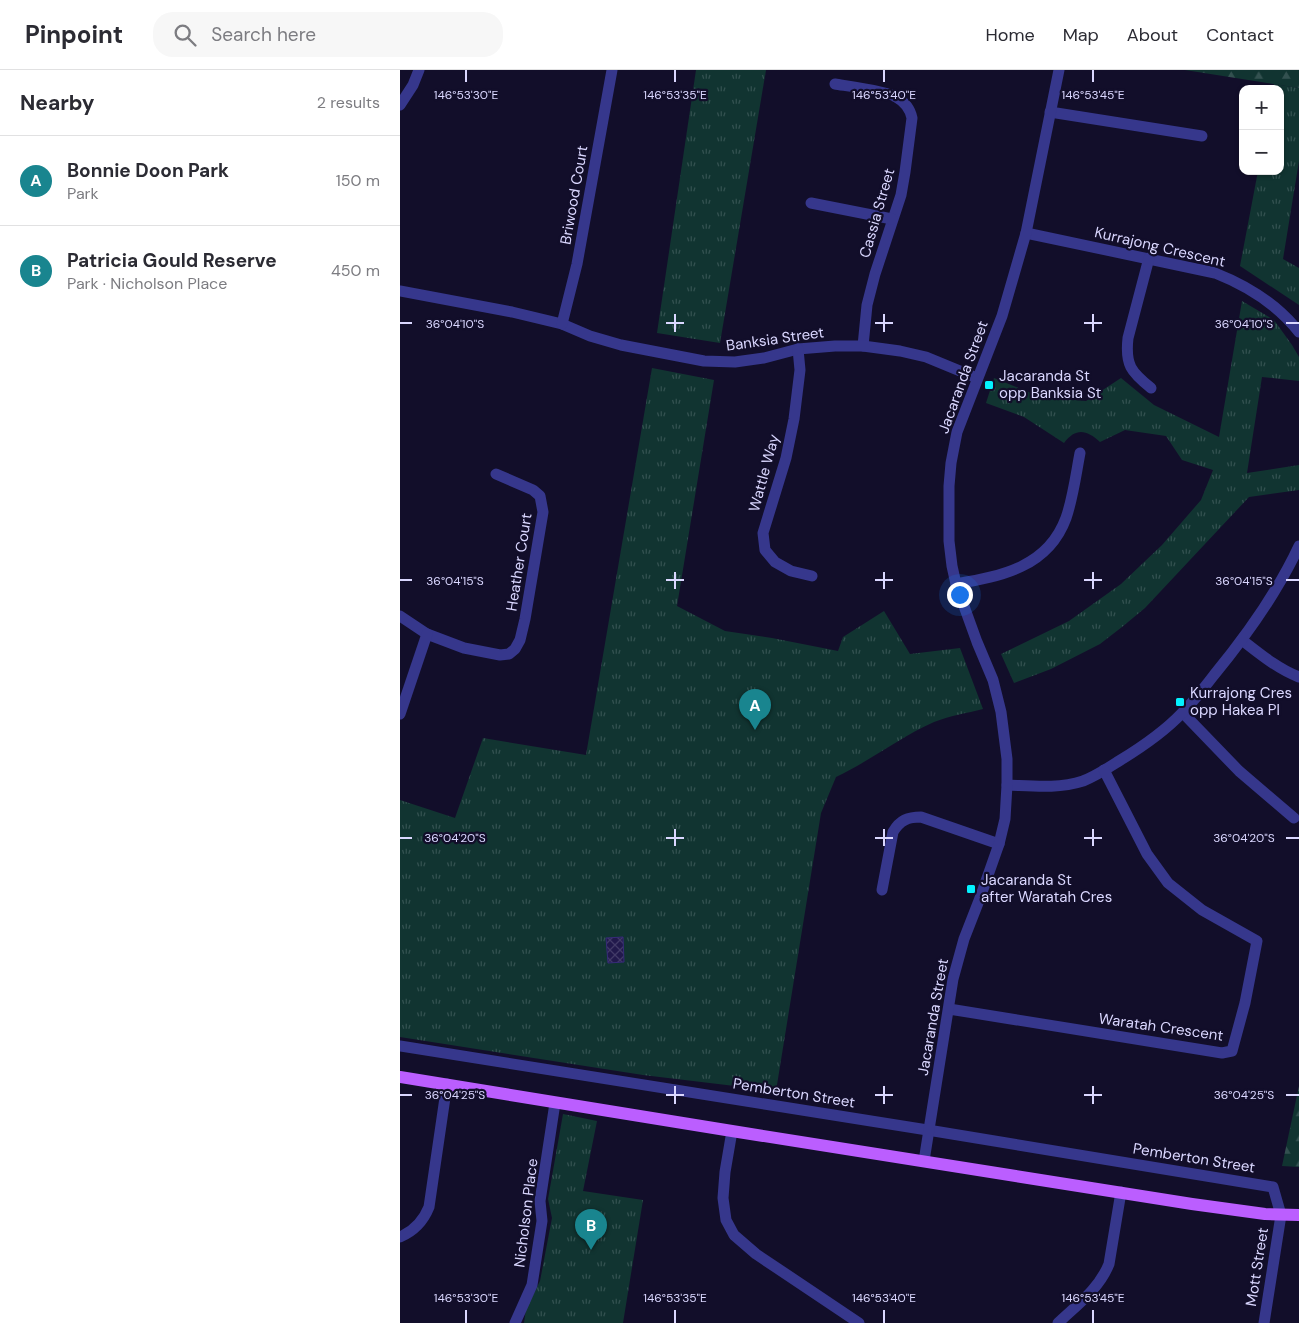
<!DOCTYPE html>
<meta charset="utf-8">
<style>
:root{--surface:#fff;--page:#f7f7f7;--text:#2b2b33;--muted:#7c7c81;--line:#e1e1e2;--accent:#19858f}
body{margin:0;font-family:"DM Sans",sans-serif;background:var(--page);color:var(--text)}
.controls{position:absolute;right:15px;top:15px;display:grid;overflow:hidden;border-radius:10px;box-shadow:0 1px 4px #0004}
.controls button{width:45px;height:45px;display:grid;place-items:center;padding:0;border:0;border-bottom:1px solid var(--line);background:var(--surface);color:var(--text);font:25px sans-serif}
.you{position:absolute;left:559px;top:524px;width:18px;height:18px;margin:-12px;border:4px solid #fff;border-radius:50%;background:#1a73e8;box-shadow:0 0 0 8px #1a73e833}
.badge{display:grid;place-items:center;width:32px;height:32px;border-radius:50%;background:var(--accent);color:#fff;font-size:16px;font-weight:700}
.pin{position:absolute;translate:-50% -41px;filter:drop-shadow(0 1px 2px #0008)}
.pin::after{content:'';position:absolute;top:26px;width:18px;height:15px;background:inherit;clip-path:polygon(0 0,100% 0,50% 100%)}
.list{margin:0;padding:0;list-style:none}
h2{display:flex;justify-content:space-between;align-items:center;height:65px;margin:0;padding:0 20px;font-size:21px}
h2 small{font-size:16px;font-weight:400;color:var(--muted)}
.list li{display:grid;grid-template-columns:32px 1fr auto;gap:15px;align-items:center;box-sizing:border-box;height:90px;padding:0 20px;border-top:1px solid var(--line)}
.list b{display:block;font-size:19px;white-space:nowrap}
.list p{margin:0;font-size:16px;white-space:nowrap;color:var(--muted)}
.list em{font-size:16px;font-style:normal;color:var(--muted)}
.icon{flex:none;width:28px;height:28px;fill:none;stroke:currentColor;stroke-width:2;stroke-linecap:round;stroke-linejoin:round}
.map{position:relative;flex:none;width:899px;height:1253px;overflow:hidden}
header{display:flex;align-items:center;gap:30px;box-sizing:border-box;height:70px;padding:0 25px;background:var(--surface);border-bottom:1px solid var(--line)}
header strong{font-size:24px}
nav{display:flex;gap:28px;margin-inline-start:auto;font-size:18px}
.search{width:350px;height:45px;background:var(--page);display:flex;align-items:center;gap:12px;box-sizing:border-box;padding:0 18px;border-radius:20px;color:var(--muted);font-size:19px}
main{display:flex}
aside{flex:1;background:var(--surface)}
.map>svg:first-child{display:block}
.forest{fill:url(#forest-firs)}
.park{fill:url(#park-tufts)}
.building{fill:url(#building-cross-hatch);stroke:#362a79}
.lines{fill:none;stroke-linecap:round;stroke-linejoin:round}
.minor{stroke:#36378c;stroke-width:11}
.major{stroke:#bb5eff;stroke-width:12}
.ticks{fill:none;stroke:#dad7ff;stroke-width:2}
.poi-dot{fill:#03f2ff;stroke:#120e2a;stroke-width:2}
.labels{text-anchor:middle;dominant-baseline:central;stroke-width:4.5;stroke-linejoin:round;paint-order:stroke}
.street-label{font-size:15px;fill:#dad7ff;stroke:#120e2a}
.poi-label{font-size:15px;fill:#dad7ff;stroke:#120e2a;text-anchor:start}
.ticks-label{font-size:12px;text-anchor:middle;fill:#dad7ff;stroke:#120e2a;stroke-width:4.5;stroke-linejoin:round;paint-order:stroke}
</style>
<header>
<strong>Pinpoint</strong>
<div class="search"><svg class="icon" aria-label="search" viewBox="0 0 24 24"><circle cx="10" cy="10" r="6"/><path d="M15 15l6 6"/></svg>Search here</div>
<nav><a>Home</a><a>Map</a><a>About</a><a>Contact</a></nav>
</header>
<main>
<aside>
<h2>Nearby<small>2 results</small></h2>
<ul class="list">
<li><span class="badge">A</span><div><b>Bonnie Doon Park</b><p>Park</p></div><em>150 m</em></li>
<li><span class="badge">B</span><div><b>Patricia Gould Reserve</b><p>Park · Nicholson Place</p></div><em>450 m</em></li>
</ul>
</aside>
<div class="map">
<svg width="899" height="1253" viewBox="0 0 899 1253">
<defs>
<pattern id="forest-firs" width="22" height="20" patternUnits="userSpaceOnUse" patternTransform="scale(1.25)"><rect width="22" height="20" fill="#113431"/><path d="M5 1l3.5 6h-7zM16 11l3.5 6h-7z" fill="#335150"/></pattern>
<pattern id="park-tufts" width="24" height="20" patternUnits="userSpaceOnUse" patternTransform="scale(1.25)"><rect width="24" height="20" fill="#113431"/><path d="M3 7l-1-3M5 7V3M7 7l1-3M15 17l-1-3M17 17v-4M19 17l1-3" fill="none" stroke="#335150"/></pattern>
<pattern id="building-cross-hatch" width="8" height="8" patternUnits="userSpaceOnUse" patternTransform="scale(1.25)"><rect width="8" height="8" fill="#21194c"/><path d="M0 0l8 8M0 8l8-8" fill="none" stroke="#413a67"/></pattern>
</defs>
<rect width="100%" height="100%" fill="#120e2a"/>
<g class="forest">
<polygon points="785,0 899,0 899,18"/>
<polygon points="899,1016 899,1097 882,1096"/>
</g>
<g class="park">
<polygon points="296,0 366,0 320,273 257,263"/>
<polygon points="874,14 899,18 899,91 883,189 899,198 899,235 840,196 858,101 880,101 880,19 874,19"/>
<path d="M 842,231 L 874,250 L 892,275 L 899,287 L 899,311 L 862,307 L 847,403 L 899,395 L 899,420 L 849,427 L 745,538 L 722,557 L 700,574 L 651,599 L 614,613 L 601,584 L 669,551 L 721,514 L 762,475 L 801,430 L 813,400 L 782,390 L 766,366 L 725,360 L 700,372 C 687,360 676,357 664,373 L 624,347 L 586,333 L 594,308 L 641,327 L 686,331 L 721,308 L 754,335 L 819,367 Z"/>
<path d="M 252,298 L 314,310 L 277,536 L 325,561 L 372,568 L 438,581 L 443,567 L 484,541 L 510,584 L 560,578 L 583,639 C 567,643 549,646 534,652 C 500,667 470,691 436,707 L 421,743 L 376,1021 L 243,1005 L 0,967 L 0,730 L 55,748 L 83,668 L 186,685 Z"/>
<polygon points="163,1044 197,1051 183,1121 243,1130 223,1253 124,1253 126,1239 140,1211 152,1148 148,1129"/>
</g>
<polygon class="building" points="223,867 224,892 208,893 206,868"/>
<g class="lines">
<g class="minor">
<path d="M 435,14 C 447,16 488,21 496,27 C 505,32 510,38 512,48 L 505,102 L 501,125 L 475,204 L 467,235 L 463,276"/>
<polyline points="0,35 13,15 19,0"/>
<polyline points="650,42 802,66"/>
<polyline points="411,133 492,149"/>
<path d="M 626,163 L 815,203 C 848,216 877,234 899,262"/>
<path d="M 749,188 L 728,268 C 725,295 731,302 751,318"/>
<polyline points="0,221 112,242 162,254 190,266 221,275 304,291 335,292 364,288 398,279 435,276 463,276 500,281 526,287 577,308"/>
<polyline points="162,254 177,194 212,0"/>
<polyline points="398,279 400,300 394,349 386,388 363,463 365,480 375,492 391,501 412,506"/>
<path d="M 556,514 C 602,506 648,497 666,448 C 673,428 676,404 680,383"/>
<polyline points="0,546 27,564 64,578 100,585 109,584 115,579 120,570 125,549 143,442 140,426 133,420 96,404"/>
<path d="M 842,570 C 860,584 878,599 899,607"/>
<polyline points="783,643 839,701 894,748"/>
<polyline points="0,644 27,564"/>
<path d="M 607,715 C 633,716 658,719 683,711 C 696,706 708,698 719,691 C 742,677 764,662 782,643 C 794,631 804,618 814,605 C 847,565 877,523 899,476"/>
<path d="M 482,820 L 493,762 C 500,750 508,747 521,747 L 599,774"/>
<polyline points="549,939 822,983 832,981 845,933 857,871 802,840 768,813 747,784 704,700"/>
<polyline points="0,976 540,1062 873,1117 881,1145 864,1253"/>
<polyline points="332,1061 325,1102 323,1128 326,1150 334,1165 356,1184 459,1253"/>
<polyline points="524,1091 553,909 564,869 580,828 599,774 605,749 607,715 607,689 601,642 593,610 577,572 556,514 552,496 549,471 549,416 551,393 557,362 602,246 626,163 659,0"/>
<path d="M 0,1167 C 14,1161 23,1152 29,1137 L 47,1014"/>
<polyline points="115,1253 132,1215 142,1151 140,1131 155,1033"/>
<path d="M 658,1253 C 677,1235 699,1219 709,1194 L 721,1122"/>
</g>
<polyline class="major" points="0,1007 332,1061 792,1134 865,1144 899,1145"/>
</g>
<path class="ticks" d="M 66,0 L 66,12M 275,0 L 275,12M 484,0 L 484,12M 693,0 L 693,12M 275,244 L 275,262M 484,244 L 484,262M 693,244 L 693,262M 0,253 L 12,253M 266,253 L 284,253M 475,253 L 493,253M 684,253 L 702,253M 886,253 L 899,253M 275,502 L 275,519M 484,502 L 484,519M 693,502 L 693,519M 0,510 L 12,510M 266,510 L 284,510M 475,510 L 493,510M 684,510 L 702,510M 886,510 L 899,510M 275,759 L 275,776M 484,759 L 484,776M 693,759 L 693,776M 0,768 L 12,768M 266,768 L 284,768M 475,768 L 493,768M 684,768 L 702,768M 886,768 L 899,768M 275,1016 L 275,1034M 484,1016 L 484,1034M 693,1016 L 693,1034M 0,1025 L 12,1025M 266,1025 L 284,1025M 475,1025 L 493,1025M 684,1025 L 702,1025M 886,1025 L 899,1025M 66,1240 L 66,1253M 275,1240 L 275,1253M 484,1240 L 484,1253M 693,1240 L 693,1253"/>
<g class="poi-dot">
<rect x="584" y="310" width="10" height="10" rx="2.5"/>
<rect x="775" y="627" width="10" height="10" rx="2.5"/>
<rect x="566" y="814" width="10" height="10" rx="2.5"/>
</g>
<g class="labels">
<g class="street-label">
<text transform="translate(174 125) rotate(-80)">Briwood Court</text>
<text transform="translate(477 143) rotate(-74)">Cassia Street</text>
<text transform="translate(760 177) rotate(13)">Kurrajong Crescent</text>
<text transform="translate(375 269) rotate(-8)">Banksia Street</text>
<text transform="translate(563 307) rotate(-70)">Jacaranda Street</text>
<text transform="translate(364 403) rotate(-75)">Wattle Way</text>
<text transform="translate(119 492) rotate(-81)">Heather Court</text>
<text transform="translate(533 947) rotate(-80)">Jacaranda Street</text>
<text transform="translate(761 957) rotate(8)">Waratah Crescent</text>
<text transform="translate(394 1023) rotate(9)">Pemberton Street</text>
<text transform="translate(794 1088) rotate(9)">Pemberton Street</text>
<text transform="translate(126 1143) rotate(-83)">Nicholson Place</text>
<text transform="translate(857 1197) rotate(-81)">Mott Street</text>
</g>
<g class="poi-label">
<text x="599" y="306">Jacaranda St<tspan x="599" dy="17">opp Banksia St</tspan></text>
<text x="790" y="623">Kurrajong Cres<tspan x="790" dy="17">opp Hakea Pl</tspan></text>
<text x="581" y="810">Jacaranda St<tspan x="581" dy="17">after Waratah Cres</tspan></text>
</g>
</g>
<g class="ticks-label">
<text x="66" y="29">146°53'30"E</text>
<text x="275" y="29">146°53'35"E</text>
<text x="484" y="29">146°53'40"E</text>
<text x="693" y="29">146°53'45"E</text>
<text x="55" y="258">36°04'10"S</text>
<text x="844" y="258">36°04'10"S</text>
<text x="55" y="515">36°04'15"S</text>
<text x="844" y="515">36°04'15"S</text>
<text x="55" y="772">36°04'20"S</text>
<text x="844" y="772">36°04'20"S</text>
<text x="55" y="1029">36°04'25"S</text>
<text x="844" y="1029">36°04'25"S</text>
<text x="66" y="1232">146°53'30"E</text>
<text x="275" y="1232">146°53'35"E</text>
<text x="484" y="1232">146°53'40"E</text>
<text x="693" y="1232">146°53'45"E</text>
</g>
</svg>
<div class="controls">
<button>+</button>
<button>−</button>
</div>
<div class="you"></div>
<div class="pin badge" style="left:355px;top:660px">A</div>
<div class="pin badge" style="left:191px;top:1180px">B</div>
</div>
</main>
